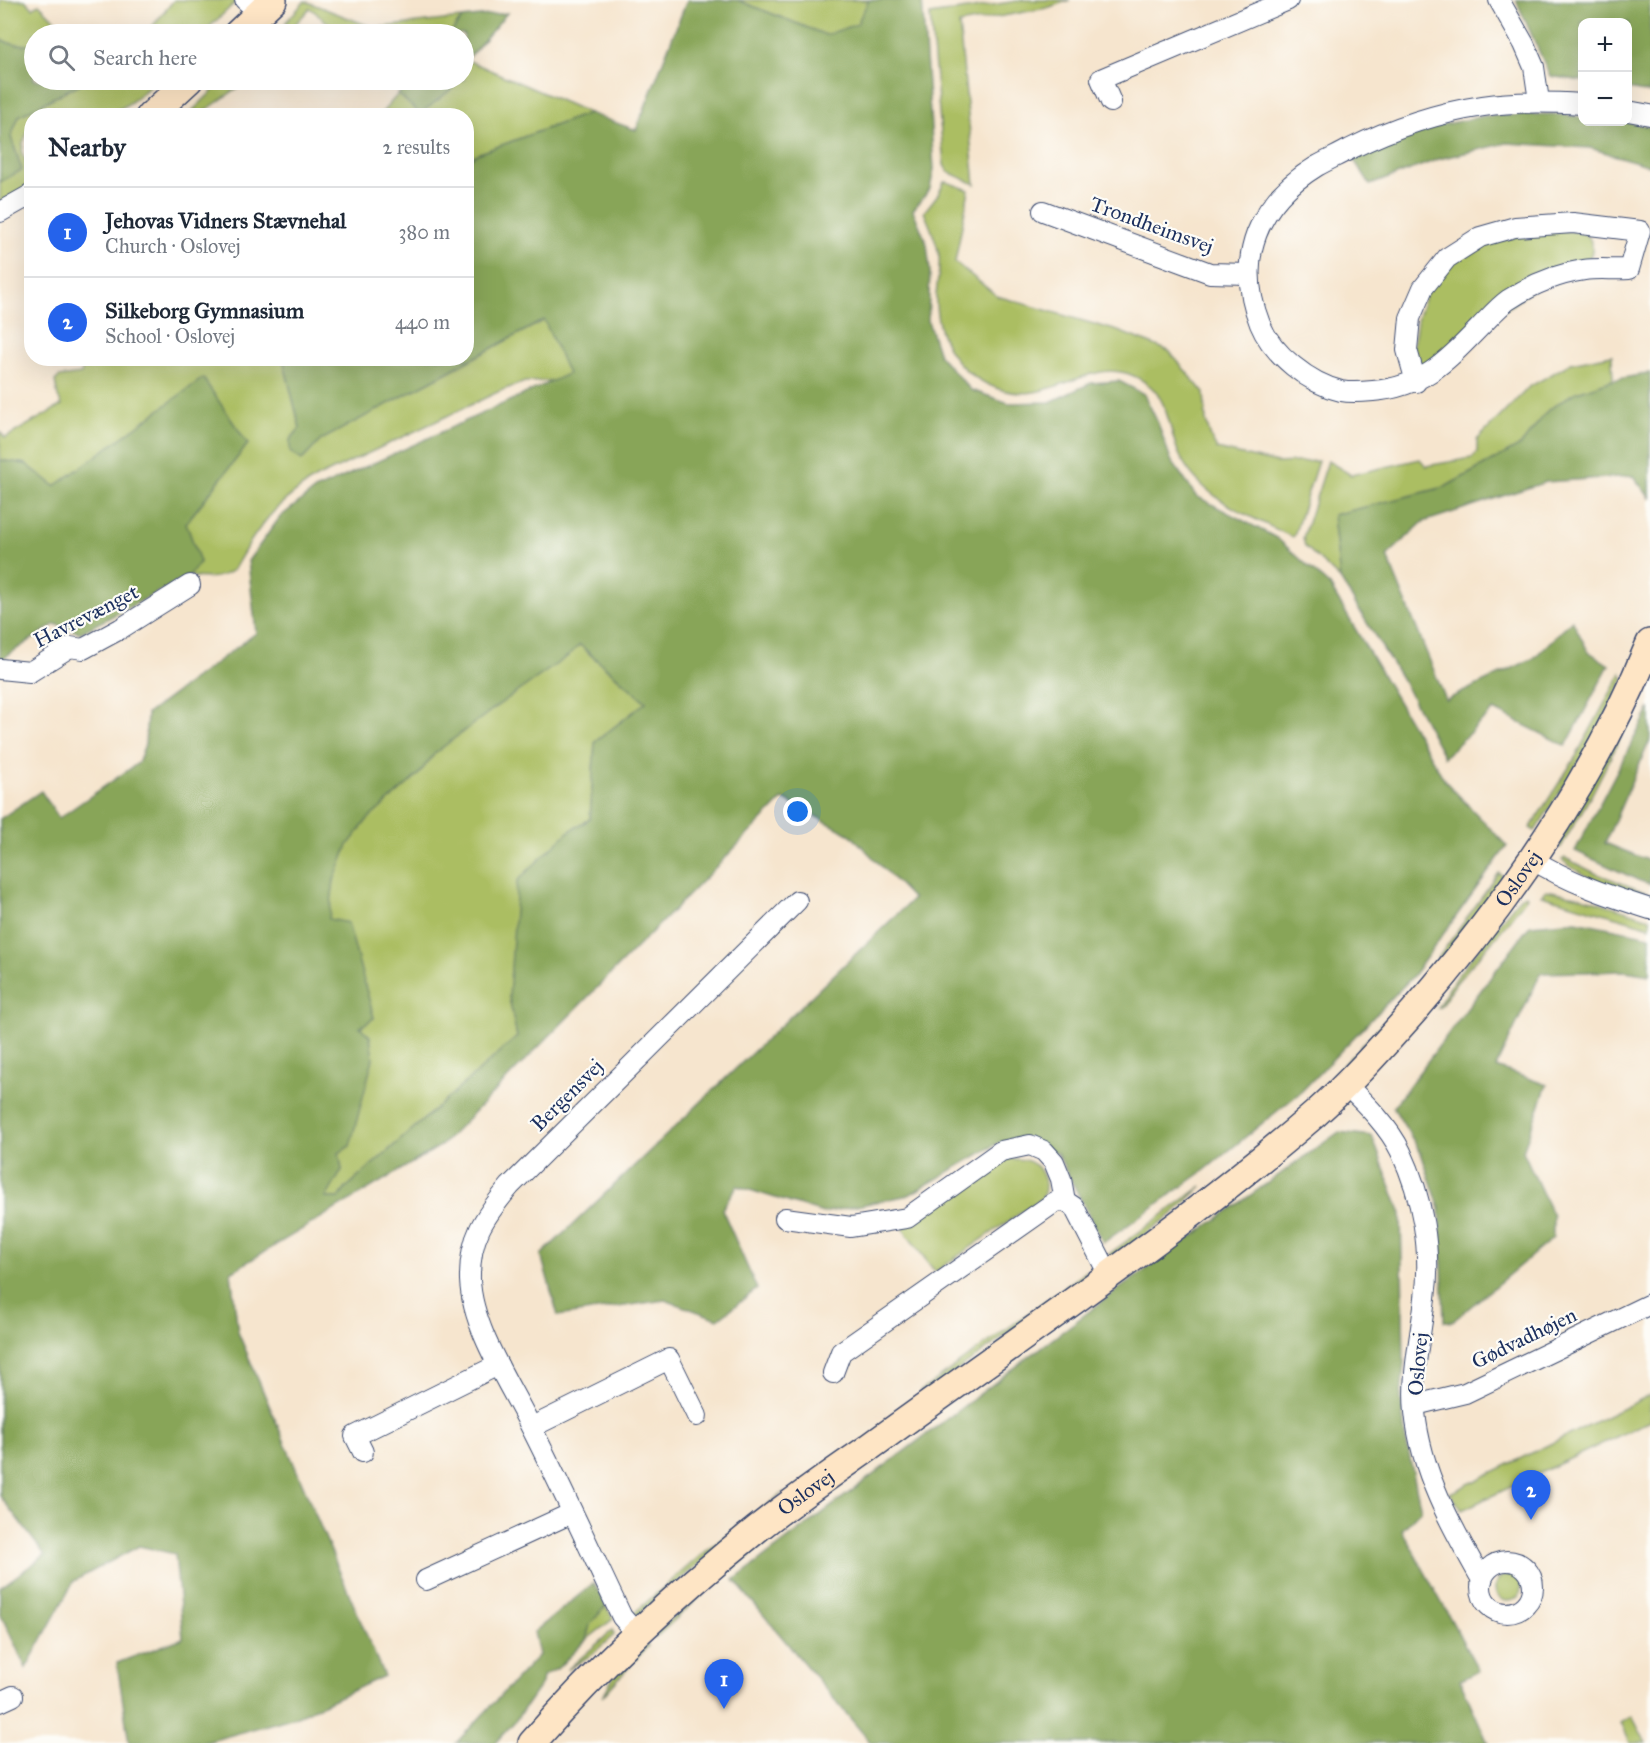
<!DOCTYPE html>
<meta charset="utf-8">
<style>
:root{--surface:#fff;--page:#f2f2f3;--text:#1f2937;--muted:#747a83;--line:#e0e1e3;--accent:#2563eb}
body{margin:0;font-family:"IM FELL Great Primer",serif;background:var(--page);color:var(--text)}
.controls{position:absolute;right:18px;top:18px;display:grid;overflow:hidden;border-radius:12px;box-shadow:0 6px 24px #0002}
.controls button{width:54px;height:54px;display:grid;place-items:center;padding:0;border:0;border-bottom:2px solid var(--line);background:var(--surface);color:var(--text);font:30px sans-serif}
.you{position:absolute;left:798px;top:812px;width:21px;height:21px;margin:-15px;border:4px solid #fff;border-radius:50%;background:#1a73e8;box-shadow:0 0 0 9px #1a73e833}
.badge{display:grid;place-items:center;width:39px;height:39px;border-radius:50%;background:var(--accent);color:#fff;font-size:20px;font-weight:700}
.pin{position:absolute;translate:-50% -50px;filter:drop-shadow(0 2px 3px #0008)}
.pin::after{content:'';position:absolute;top:32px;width:21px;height:18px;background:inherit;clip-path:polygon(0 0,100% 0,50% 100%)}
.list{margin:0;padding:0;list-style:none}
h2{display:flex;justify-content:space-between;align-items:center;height:78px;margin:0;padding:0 24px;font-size:26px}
h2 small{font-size:20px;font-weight:400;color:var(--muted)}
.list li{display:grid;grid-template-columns:39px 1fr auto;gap:18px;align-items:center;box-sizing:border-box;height:90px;padding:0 24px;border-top:2px solid var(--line)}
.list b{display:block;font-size:22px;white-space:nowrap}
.list p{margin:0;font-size:20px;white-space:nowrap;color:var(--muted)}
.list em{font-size:20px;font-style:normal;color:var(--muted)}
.icon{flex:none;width:33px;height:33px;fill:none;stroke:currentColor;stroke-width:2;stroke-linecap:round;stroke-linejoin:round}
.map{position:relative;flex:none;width:1650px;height:1743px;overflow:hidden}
.search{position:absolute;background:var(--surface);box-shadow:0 6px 24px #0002;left:24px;top:24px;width:450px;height:66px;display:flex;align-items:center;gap:15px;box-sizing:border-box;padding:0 21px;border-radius:33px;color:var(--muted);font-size:22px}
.panel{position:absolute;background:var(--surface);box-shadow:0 6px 24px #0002;left:24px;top:108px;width:450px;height:258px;border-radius:24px}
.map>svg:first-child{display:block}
.green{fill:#abbe62;stroke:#637660;stroke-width:1.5}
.forest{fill:#88a558;stroke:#526a5b;stroke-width:1.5;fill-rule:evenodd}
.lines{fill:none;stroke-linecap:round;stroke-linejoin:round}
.street-casing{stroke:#3c4a6f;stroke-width:22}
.secondary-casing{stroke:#3c4a6f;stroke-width:30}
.street{stroke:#fff;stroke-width:20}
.secondary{stroke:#fee5c5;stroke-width:27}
.labels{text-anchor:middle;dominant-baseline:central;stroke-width:4.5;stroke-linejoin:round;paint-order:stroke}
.street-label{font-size:21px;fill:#1b2f5e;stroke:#fdfcf7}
</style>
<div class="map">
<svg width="1650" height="1743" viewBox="0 0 1650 1743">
<rect width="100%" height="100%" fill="#fdfcf7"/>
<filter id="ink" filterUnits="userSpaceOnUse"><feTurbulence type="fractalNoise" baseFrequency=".0167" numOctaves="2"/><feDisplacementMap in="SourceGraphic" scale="12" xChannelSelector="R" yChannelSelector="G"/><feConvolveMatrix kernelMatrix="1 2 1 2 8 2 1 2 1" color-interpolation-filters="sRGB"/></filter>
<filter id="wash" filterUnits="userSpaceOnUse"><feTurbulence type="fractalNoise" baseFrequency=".008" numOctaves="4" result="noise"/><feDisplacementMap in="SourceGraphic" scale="24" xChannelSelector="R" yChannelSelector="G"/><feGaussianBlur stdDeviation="1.35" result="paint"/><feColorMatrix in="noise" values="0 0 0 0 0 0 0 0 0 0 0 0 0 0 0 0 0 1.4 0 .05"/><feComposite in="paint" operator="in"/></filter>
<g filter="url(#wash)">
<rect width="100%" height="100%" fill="#f6e5ce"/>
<g class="green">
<polygon points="0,0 25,0 33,8 39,4 69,34 34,34 34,46 9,43 0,39"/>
<polygon points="174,0 236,0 237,1 202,34 146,34"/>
<polygon points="737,0 869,0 857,24 826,35"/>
<polygon points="1023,0 1070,0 1047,8 959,24 975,184 948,172 944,165 930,15"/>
<polygon points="305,1 374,28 462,18 450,34 341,34 310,8 290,30 285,23"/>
<polygon points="467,60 589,113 477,154 467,161 466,116 379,116 398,94 420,113 454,87 457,80 464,80 464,67"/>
<path d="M 87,80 L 157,80 C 132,101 123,116 87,113 C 79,112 71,110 63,109 C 51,109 43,115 32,116 L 31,124 L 23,143 L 22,154 L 31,169 L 31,186 L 0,203 L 0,182 L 22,170 L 11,137 L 19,116 Z"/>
<polygon points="224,80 249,80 199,115 188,115"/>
<path d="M 944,182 L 947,182 L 969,190 L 955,262 L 997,296 L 1118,331 L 1169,351 L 1204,393 L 1206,421 L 1211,438 L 1217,449 L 1277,463 L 1318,461 L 1294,536 L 1292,537 C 1251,516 1202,500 1180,456 C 1169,434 1170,403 1150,386 C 1098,343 1057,409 999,389 C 961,376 938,345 936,304 C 935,288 941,271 939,255 C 936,239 930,226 924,212 L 939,193 Z"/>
<path d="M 1542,230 C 1555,231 1569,230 1581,233 C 1593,235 1596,252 1587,260 C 1581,264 1570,265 1564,267 L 1422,370 L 1413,347 L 1418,316 L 1427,291 L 1465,250 Z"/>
<path d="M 545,320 L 569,374 L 554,381 L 525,382 L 500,391 L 316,478 C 275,503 257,528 234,569 C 221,580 204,579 189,576 L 200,562 L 186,523 L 248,444 L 202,379 L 55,487 L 26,464 L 0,460 L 0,431 L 5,438 L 62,405 L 58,397 L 55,381 L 59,377 L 81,374 L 85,359 L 283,359 L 300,428 L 290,440 L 302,460 L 321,440 Z"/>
<polygon points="1612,355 1613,380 1574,393 1548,410 1521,445 1445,487 1333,515 1340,579 1305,546 1303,538 1328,461 1351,475 1420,459 1426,466 1472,458 1477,453 1477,440 1529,387 1571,363"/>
<polygon points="580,644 587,652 646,702 595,742 590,819 568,832 509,997 517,1037 346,1188 339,1198 325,1198 342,1170 339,1153 359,1027 374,1018 367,994 328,919 334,880 348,845 367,820 418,775 435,753 497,706 568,656"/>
<polygon points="1650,664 1650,679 1592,794 1561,847 1559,848 1560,840"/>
<polygon points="1621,673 1624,679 1593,739 1535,831 1530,828 1575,758"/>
<path d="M 1565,858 L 1595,873 L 1650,894 L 1650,901 C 1619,890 1588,881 1562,860 Z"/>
<polygon points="1499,873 1504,877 1453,949 1344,1071 1340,1068 1386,1020 1426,975"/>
<polygon points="1546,890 1582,897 1650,918 1650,927 1541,895"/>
<polygon points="1526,895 1527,897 1504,927 1456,983 1440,1007 1437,1008 1456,977 1521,896"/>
<path d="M 1006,1158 C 1012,1159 1019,1159 1025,1160 C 1042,1164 1050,1183 1042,1198 L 935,1272 L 902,1228 Z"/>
<polygon points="1202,1186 1174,1213 1111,1258 1109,1254"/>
<polygon points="1087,1271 1087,1276 925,1394 921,1391"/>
<polygon points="1650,1395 1650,1421 1462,1510 1450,1493"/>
<polygon points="784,1492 638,1615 633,1614 701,1555"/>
<polygon points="800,1509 803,1514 716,1582 655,1638 652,1635"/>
<circle cx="1508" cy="1588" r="13"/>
<polygon points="606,1606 613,1619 586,1640 590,1624"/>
<polygon points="613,1630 614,1635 591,1655 567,1670"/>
<polygon points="645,1642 648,1646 602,1697 617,1671"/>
<polygon points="1632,1716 1646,1743 1630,1743 1621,1723"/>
</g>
<g class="forest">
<path d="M 687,0 L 737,0 L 826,35 L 857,24 L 869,0 L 922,0 L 934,169 L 930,189 L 913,210 L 927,244 L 930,271 L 928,321 L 939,355 L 971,390 L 1009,403 L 1050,402 L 1091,383 L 1119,381 L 1144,394 L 1158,423 L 1171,460 L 1196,496 L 1277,538 L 1330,586 L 1445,781 L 1507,846 L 1413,976 L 1302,1091 L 1205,1170 L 1103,1243 L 1057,1153 L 1000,1142 L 909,1195 L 823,1213 L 737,1186 L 722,1209 L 757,1289 L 718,1319 L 665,1300 L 558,1316 L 541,1255 L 913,899 L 851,835 L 783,799 L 442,1145 L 231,1272 L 238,1332 L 384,1676 L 295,1717 L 207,1742 L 129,1743 L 117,1663 L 183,1638 L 175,1554 L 139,1546 L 74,1581 L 26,1668 L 0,1613 L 0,1588 L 45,1555 L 0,1496 L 0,819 L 41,791 L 59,818 L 138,763 L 145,744 L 147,714 L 256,633 L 248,561 L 280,517 L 315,490 L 568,374 L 544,320 L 321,440 L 302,460 L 290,452 L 290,440 L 300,428 L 283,359 L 466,358 L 467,161 L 477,154 L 589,113 L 636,130 ZM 580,645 L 646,702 L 595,742 L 590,819 L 568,832 L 517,881 L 509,997 L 517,1037 L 346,1188 L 339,1198 L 326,1198 L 342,1170 L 339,1153 L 350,1146 L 373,1059 L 370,1036 L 360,1027 L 374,1018 L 348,923 L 329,919 L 334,880 L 348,845 L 367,820 L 418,775 L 435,753 L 497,706 L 568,656 Z"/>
<polygon points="1516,0 1650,0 1650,93 1628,89 1628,22 1582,22 1582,81 1550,76"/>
<polygon points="507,13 467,60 464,67 464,34 450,34 462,18"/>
<polygon points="0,39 9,43 34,46 34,80 87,80 19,116 11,137 22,170 0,182"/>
<polygon points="412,80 457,80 454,87 420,114 398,94"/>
<polygon points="1552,114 1582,117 1582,122 1627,122 1650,127 1650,166 1590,148 1507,143 1439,159 1370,185 1354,160 1417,130 1484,116"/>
<polygon points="1650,373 1650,498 1633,476 1546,482 1423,522 1387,556 1446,700 1534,658 1572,620 1588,651 1609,665 1566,746 1494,710 1444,757 1404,683 1340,579 1333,515 1445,487 1521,445 1548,410 1574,393 1613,380"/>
<polygon points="203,378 248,444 186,523 200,562 189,576 80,633 55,624 0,660 0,460 26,464 55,486"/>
<polygon points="1650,708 1650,740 1605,843 1650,861 1650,884 1640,881 1575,851"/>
<polygon points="1576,921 1650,936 1650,975 1626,971 1541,973 1496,1067 1547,1085 1523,1151 1553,1216 1553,1238 1452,1322 1444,1321 1440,1209 1421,1153 1393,1107 1530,925"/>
<polygon points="1339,1132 1372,1136 1401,1214 1404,1362 1401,1399 1405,1435 1421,1510 1402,1530 1479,1671 1460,1680 1488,1743 871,1743 734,1580 1116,1291"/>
<polygon points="594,1583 606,1606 590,1624 586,1640 557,1669 543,1676 542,1683 516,1720 495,1743 456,1743 539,1655 534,1632"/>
</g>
</g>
<g filter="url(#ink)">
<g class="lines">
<g class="street-casing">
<g id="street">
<polyline points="245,0 260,13"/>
<polyline points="1499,0 1524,44 1534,67 1539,101"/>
<polyline points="1111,102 1101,79 1288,0"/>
<polyline points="1628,111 1650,115"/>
<polyline points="1043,211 1210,273 1248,274"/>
<polyline points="0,212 32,194"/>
<path d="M 1416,382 L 1407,350 L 1410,318 L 1423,288 L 1447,258 L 1480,237 L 1515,227 L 1573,223 L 1640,231 L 1629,269 C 1615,270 1598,268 1584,270 C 1557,274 1531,285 1508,300 C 1498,307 1488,319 1479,328 C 1446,362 1423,387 1373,391 C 1363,392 1351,393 1341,391 C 1310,384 1272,354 1260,324 C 1234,258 1258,202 1317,166 C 1328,160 1339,155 1350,149 C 1392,128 1436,113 1483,106 C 1516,101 1549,102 1582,104"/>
<polyline points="0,669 30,672 70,647 83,649 120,629 190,585"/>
<path d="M 1532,859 C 1568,882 1609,896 1650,909"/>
<path d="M 1346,1085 C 1366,1104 1389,1127 1401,1152 C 1422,1197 1432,1249 1425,1298 C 1421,1336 1411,1374 1415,1412 C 1421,1473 1452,1527 1482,1580"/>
<polyline points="785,1218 851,1227 907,1218 1001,1151 1030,1145 1044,1151 1054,1162 1061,1179 1065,1201"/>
<polyline points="833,1373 841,1352 1055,1202 1065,1201 1074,1207 1109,1275"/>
<polyline points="1415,1405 1465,1393 1650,1304"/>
<polyline points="532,1427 669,1359 697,1416"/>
<polyline points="363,1452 355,1436 498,1365"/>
<circle cx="1507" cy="1587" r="26"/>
<polyline points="426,1580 572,1513"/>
<path d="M 636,1633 L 622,1617 C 592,1554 563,1490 531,1427 C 510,1384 472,1329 470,1280 C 469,1238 484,1217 510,1186 L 797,901"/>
<polyline points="0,1702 13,1696"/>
</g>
</g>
<g class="secondary-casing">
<g id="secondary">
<polyline points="237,34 273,0"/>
<polyline points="150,116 189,80"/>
<path id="s1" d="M 532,1743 C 600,1665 676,1594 757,1529 C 792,1501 830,1475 867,1449 C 1017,1339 1174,1236 1314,1115 C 1350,1083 1382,1047 1414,1011 C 1509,902 1595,778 1650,643"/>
</g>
</g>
<use href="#street" class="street"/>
<use href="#secondary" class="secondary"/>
</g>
</g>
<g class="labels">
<g class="street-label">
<text transform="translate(1152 225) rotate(20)">Trondheimsvej</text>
<text transform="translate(86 616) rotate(-27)">Havrevænget</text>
<text stroke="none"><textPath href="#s1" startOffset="1318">Oslovej</textPath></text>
<text transform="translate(567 1095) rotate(-45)">Bergensvej</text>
<text transform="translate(1524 1338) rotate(-26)">Gødvadhøjen</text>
<text transform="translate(1418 1364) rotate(-85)">Oslovej</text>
<text stroke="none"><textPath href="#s1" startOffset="372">Oslovej</textPath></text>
</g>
</g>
</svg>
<div class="controls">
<button>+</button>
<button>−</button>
</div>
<div class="you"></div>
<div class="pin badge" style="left:724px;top:1709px">1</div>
<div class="pin badge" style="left:1531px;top:1520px">2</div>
<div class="search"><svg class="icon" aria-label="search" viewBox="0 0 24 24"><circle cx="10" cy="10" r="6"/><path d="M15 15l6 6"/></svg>Search here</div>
<section class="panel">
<h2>Nearby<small>2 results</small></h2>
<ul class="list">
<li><span class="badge">1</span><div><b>Jehovas Vidners Stævnehal</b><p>Church · Oslovej</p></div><em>380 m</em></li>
<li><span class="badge">2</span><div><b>Silkeborg Gymnasium</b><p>School · Oslovej</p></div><em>440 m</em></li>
</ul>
</section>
</div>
